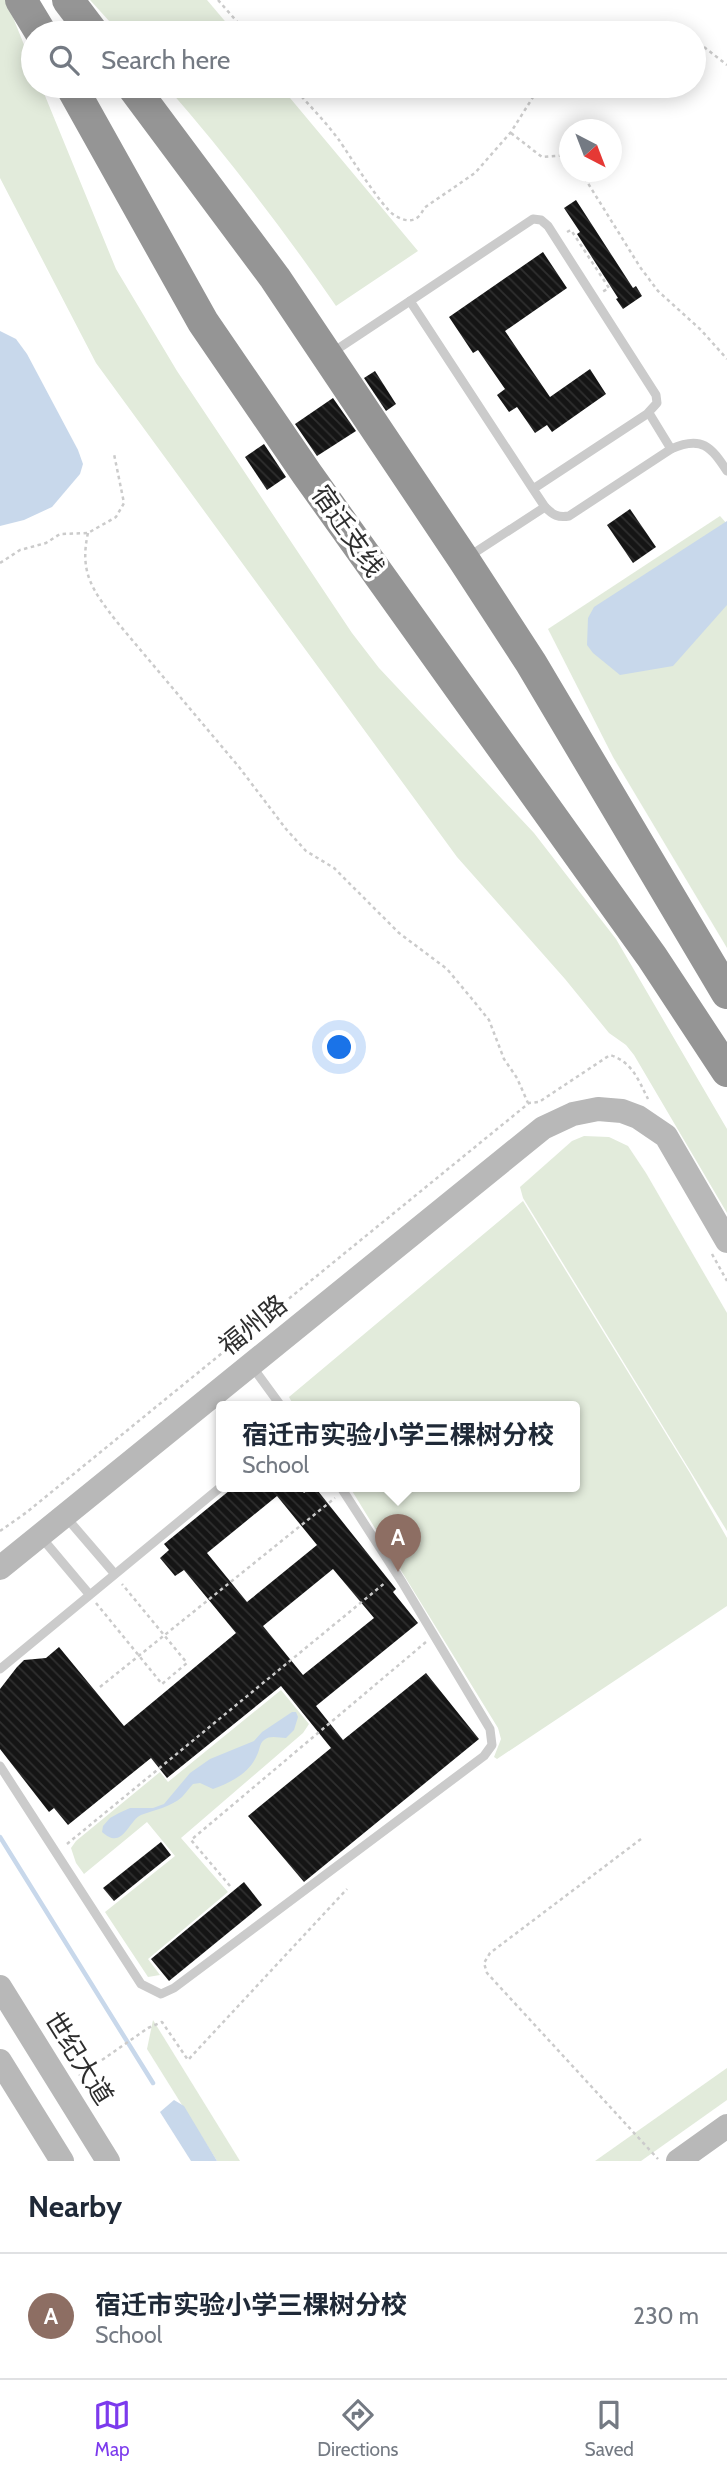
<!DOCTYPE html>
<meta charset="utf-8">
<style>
:root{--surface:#fff;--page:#f6f6f7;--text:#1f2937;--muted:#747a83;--line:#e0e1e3;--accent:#7c3aed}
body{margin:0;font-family:Cabin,"Noto Sans SC",sans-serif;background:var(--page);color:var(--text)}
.compass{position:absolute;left:559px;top:119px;width:63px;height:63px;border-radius:50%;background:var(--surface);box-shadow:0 4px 18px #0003;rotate:138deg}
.you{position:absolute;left:340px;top:1048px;width:24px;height:24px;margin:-18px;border:5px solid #fff;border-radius:50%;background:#1a73e8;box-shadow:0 0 0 10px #1a73e833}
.badge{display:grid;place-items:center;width:46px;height:46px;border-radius:50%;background:var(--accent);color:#fff;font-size:23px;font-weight:700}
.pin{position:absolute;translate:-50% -58px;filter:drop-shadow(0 2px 4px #0008)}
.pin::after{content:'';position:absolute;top:37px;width:24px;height:21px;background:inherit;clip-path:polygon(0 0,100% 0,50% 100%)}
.popup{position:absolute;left:216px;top:1401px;width:364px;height:91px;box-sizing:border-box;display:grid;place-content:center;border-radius:7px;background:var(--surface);filter:drop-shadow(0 2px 5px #0005);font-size:23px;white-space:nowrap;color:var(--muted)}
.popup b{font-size:26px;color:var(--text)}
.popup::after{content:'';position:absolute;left:50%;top:100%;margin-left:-14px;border:14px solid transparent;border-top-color:var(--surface)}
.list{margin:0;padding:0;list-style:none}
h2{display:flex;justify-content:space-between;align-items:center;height:91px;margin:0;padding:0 28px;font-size:30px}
h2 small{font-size:23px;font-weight:400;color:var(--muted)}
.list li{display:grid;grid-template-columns:46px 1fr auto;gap:21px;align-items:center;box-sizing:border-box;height:126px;padding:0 28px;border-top:2px solid var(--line)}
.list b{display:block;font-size:26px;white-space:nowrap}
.list p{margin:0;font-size:23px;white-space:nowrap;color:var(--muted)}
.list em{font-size:23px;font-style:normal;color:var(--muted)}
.icon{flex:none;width:38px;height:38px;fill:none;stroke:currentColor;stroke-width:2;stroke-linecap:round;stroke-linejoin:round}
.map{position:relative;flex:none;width:727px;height:2161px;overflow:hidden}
.search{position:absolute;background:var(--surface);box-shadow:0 4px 18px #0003;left:21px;right:21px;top:21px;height:77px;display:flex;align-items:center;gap:18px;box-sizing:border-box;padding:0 24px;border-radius:38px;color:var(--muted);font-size:26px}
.sheet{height:217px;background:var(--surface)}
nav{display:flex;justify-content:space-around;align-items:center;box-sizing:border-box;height:98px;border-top:2px solid var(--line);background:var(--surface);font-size:19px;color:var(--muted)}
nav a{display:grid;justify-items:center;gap:4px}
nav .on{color:var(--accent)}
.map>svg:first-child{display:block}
.green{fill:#e2ebdb}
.water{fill:#c8d8eb}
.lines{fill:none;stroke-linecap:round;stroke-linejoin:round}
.stream{stroke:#c8d8eb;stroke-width:4.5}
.building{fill:url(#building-back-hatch);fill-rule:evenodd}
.path{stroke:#cbcbcb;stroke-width:2.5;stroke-dasharray:3.5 3.5;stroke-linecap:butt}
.lane{stroke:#cbcbcb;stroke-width:9}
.secondary{stroke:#b8b8b8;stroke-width:24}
.highway{stroke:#959595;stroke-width:32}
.labels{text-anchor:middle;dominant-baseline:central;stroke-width:7;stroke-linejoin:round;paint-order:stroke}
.street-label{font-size:26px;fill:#2e2e2e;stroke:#fff}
</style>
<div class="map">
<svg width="727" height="2161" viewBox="0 0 727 2161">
<defs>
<pattern id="building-back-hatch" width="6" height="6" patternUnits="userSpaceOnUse" patternTransform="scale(1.75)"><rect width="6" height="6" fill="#151515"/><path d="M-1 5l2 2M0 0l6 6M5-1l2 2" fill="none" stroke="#2f2f2f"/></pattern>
</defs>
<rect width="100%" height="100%" fill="#fff"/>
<g class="green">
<polygon points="0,0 6,0 33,67 33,86 41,86 116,269 177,371 352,633 379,668 534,833 616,939 727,1129 727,1213 634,1055 626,1045 609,1033 565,979 457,857 96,363 0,178"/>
<polygon points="90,0 207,0 235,33 120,33"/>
<path d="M 166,86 L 280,86 L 418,251 L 336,306 C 283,229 227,156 166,86 Z"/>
<polygon points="720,516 727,524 727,948 613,757 548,629"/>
<polygon points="584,1136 609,1137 628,1146 646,1173 727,1313 727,1531 523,1198 520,1187 572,1141"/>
<polygon points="523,1201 690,1473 727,1538 727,1606 497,1759 494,1757 501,1739 498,1728 349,1486 575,1486 575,1406 294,1406 289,1397"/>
<polygon points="281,1690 309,1724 303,1733 181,1838 228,1892 148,1959 160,1975 148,1977 105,1912 175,1856 147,1822 84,1874 76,1863 71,1848 76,1841 160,1772 168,1782"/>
<polygon points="153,2020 240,2161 217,2161 147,2049"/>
<polygon points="727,2068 727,2100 641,2161 595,2161"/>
</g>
<g class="water">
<polygon points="0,331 16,339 27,354 78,450 83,464 80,474 52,507 24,520 0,526"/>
<polygon points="727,521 727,605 673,666 620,675 593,653 587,645 588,618 594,607"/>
<path d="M 292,1712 L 296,1712 L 298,1717 L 294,1730 L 286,1738 C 279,1738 270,1735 264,1740 C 259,1744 260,1750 257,1755 C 250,1773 230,1783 213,1789 L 200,1783 L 193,1784 C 189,1788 186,1793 182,1797 C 171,1807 154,1810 141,1815 C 128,1821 123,1851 102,1832 L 103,1826 L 110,1818 L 119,1813 L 130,1808 L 153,1808 L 164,1804 L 190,1773 L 210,1759 L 254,1741 L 262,1732 Z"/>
<polygon points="174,2100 184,2106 217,2161 191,2161 160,2112"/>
</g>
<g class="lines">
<polyline class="stream" points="0,1837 153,2083"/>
</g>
<g class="building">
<polygon points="576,200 633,288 636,286 642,296 623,309 616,299 618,298 577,234 580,232 564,208"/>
<polygon points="543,252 567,288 505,331 550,397 590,369 606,394 552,432 547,425 535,433 517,407 509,412 497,395 505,389 478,350 473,353 449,317"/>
<polygon points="375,371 396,404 386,411 364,378"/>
<polygon points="333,398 356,431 317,456 295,424"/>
<polygon points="264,444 286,477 267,490 245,457"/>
<polygon points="630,509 656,547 633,563 607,525"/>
<path d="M 235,1486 L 298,1486 L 304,1493 L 314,1486 L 396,1589 L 393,1592 L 418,1623 L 316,1706 L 343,1740 L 426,1673 L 479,1739 L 304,1882 L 248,1816 L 331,1748 L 281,1686 L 167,1778 L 151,1758 L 68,1825 L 54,1808 L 49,1812 L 0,1749 L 0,1689 L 17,1667 L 24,1660 L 46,1658 L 59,1647 L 124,1726 L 236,1633 L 184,1570 L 175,1576 L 160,1558 L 169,1550 L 164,1544 ZM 277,1496 L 317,1545 L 247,1602 L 207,1553 ZM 333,1569 L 374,1618 L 303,1675 L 263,1626 Z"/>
<polygon points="161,1842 171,1855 114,1901 103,1888"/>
<polygon points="244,1882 262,1905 169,1981 151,1959"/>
</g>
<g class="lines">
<g class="path">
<polyline points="218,0 247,33"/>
<polyline points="704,47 727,65"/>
<path d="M 292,86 C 308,104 325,121 339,140 C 350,156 381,206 394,215 C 407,223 418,223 424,208 L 475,173 L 511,132 L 540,86"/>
<polyline points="511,133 542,157 570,155"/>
<polyline points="581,172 640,267 658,291 701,330 727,359"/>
<polyline points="567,232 571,230 609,288 602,292"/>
<path d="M 88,533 C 79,573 93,591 117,622 L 239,767 L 286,829 L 306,851 L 334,868 L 399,933 L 447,969 L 472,999 L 489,1020 L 504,1059 L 517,1078 L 528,1103"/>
<polyline points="0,563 20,550 46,543 60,534 88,533 116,517 124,503 114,454"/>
<polyline points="712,1254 727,1281"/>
<path d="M 0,1531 L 27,1512 L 529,1103 L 539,1102 L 610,1055 C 632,1062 638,1079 648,1099"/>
<polyline points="96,1603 162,1684 187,1663 122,1584"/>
<polyline points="100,1687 335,1498"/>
<polyline points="641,1839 490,1953 484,1963 487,1973 658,2159"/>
<polyline points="67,1844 386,1582"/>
<polyline points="230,1886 191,1840 426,1642"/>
<polyline points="79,2076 148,2028 162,2022 188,2060 347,1889"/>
</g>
<g class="lane">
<polyline points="333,352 410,301"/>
<path d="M 671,449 C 702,435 711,447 727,471"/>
<path d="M 545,507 C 553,515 558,518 569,516 L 671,449 L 649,413"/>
<polyline points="468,557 545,507 533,489 410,301 533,219 541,220 548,226 656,395 657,403 647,414 533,489"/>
<polyline points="251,1365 281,1406"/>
<polyline points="65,1516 114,1573"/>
<polyline points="41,1537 89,1594"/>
<polyline points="0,1669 222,1486"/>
<polyline points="0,1766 141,1984 161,1994 174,1988 484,1756 492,1745 490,1729 402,1582 340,1486"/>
</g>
<g class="secondary">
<polyline points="0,1568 543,1128 573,1114 598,1109 622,1111 638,1117 666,1136 727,1241"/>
<polyline points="0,1987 108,2161"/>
<polyline points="0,2061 62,2161"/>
<polyline points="678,2161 727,2126"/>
</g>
<g class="highway">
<polyline points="21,0 41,33"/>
<polyline points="68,0 93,33"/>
<polyline points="71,86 203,322 307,474 652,957 727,1071"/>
<polyline points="132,86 275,278 464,560 531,663 727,993"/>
</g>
</g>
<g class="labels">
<g class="street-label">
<text transform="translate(348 531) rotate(55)">宿迁支线</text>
<text transform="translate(253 1325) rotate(-39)">福州路</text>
<text transform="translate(79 2058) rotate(58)">世纪大道</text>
</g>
</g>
</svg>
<svg class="compass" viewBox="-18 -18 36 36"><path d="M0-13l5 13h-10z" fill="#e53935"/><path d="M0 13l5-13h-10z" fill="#747a83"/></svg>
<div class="you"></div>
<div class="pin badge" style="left:398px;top:1572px;background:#8d6e63">A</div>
<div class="popup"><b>宿迁市实验小学三棵树分校</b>School</div>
<div class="search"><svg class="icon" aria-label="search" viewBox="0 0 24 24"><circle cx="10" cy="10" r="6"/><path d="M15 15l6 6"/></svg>Search here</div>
</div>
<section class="sheet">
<h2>Nearby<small></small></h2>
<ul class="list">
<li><span class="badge" style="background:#8d6e63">A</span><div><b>宿迁市实验小学三棵树分校</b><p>School</p></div><em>230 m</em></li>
</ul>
</section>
<nav>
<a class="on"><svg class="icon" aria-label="map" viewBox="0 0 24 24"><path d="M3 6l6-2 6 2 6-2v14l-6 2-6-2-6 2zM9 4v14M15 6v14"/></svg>Map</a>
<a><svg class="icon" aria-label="directions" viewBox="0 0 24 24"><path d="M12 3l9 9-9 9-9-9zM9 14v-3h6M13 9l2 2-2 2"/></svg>Directions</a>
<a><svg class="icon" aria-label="saved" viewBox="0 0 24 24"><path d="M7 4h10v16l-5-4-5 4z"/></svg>Saved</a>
</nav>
